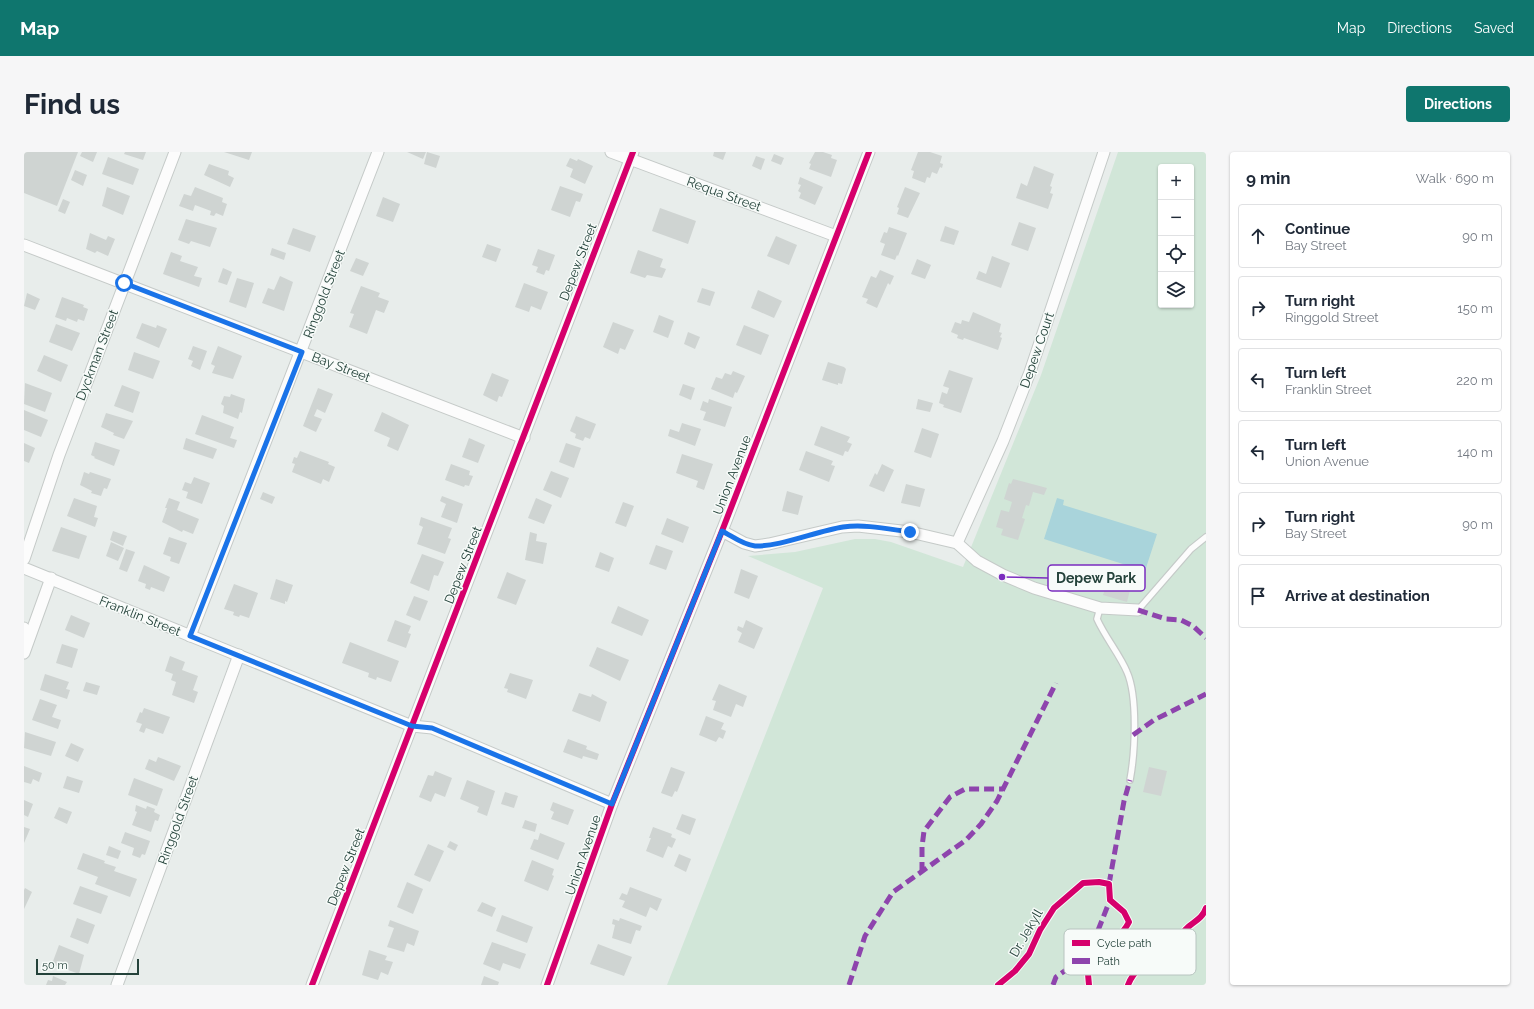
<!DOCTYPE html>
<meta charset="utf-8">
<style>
:root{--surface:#fff;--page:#f6f6f7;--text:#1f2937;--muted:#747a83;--line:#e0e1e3;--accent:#0f766e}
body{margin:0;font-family:Raleway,sans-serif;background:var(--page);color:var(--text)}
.controls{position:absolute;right:12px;top:12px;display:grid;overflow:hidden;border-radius:4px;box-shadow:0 1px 3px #0004}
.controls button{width:36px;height:36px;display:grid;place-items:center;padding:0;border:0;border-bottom:1px solid var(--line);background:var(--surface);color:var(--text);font:20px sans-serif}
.scale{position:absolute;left:12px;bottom:10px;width:103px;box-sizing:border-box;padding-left:4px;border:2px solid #24423a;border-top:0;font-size:11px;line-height:14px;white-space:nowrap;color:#24423a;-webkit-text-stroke:3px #f7fbf9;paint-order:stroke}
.stop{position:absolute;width:12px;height:12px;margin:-9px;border:3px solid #1a73e8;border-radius:50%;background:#fff}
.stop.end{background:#1a73e8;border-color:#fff;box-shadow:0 1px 4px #0008}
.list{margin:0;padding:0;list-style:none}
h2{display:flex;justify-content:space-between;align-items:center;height:52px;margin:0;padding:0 16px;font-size:17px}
h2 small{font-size:13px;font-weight:400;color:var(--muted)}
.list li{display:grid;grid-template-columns:26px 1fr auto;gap:12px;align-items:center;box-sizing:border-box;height:64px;margin:0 8px 8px;padding:0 8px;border:1px solid var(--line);border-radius:4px}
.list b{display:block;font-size:15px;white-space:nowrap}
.list p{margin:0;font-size:13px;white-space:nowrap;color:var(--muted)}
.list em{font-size:13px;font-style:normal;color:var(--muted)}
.icon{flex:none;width:22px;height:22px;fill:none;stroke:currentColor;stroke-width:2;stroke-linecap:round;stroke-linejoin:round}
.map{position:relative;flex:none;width:1182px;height:833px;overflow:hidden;border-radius:4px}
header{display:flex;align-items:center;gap:24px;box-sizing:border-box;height:56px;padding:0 20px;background:var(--accent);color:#fff}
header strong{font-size:19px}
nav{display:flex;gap:22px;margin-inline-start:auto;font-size:14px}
.intro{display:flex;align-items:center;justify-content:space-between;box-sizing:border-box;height:96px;padding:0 24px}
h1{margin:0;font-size:28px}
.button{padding:10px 18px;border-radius:4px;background:var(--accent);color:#fff;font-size:14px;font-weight:700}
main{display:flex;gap:24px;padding:0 24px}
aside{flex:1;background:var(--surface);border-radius:4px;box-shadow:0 1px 3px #0004}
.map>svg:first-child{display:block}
.green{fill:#d1e6d8;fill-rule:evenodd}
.water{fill:#a9d4db}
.building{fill:#cfd4d2}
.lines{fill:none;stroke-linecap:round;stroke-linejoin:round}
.lane-casing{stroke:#c5cac8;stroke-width:8}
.street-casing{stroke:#c5cac8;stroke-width:13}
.lane{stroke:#fcfcfc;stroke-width:5.5}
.street{stroke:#fcfcfc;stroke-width:11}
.quiet{stroke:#8e44ad;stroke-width:5;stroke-dasharray:10 5;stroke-linecap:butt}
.cycleway-casing{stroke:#f7fbf9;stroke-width:8}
.cycleway{stroke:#d6006c;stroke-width:6}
.route{stroke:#1a73e8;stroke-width:5}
.labels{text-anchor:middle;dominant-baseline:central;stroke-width:3;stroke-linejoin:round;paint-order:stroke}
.street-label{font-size:13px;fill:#24423a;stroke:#f7fbf9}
.key{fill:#f7fbf9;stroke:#b8c4c0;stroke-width:1}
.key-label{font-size:11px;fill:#24423a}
.leader{fill:none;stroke:#7b2cbf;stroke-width:1.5}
.callout-dot{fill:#7b2cbf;stroke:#f7fbf9;stroke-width:1.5}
.callout{fill:#f7fbf9;stroke:#7b2cbf;stroke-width:1.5}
.callout-label{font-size:14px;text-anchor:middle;font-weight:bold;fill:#24423a}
</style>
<header>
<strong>Map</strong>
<nav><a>Map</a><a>Directions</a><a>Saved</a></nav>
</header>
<div class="intro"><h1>Find us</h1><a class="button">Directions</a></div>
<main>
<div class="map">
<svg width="1182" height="833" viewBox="0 0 1182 833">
<rect width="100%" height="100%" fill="#e8edeb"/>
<path class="green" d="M 1094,0 L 1182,0 L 1182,833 L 643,833 L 799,436 L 724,404 L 771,400 L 831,387 L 851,387 L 867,390 L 939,415 L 1017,223 ZM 1137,15 L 1167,15 L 1167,153 L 1137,153 Z"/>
<polygon class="water" points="1033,346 1040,348 1039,353 1133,382 1121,419 1020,387"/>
<g class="building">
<polygon points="0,0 54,0 33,54 0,41"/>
<polygon points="58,0 73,0 69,10 56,4"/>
<polygon points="101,0 122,0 119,8 100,2"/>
<polygon points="200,0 228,0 225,8"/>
<polygon points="383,0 402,0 399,7"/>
<polygon points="403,0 416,4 412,16 400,12"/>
<polygon points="690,0 702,0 699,8 689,4"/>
<polygon points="791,0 799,0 808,3 807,6 813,8 807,25 785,17 787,12 785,11"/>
<polygon points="894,0 906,0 918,4 916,11 919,12 918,16 916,15 913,22 908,20 906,26 903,25 901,31 888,26 890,19 887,18"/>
<polygon points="750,2 760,6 757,13 747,9"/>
<polygon points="732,4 741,7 737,18 728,14"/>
<polygon points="84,5 115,17 109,33 78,22"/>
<polygon points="546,6 553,9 554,7 569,14 561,32 546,25 549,17 542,14"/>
<polygon points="185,12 205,19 204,23 210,26 206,35 180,23"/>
<polygon points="1010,14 1030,22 1026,34 1028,35 1026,41 1029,42 1024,57 992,46 997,31 1003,34"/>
<polygon points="51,18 63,23 59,34 47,28"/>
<polygon points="776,25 799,35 791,53 775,46 777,41 774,39 777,33 774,32"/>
<polygon points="536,34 559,42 556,50 552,49 546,65 527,58"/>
<polygon points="83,35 106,44 99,63 78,54"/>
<polygon points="171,35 199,46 198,50 203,52 199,64 192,61 190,64 186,63 187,59 171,53 169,59 155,54 160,42 167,44"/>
<polygon points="881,35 896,41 884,66 873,62 875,56 873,55"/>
<polygon points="359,45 376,52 369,70 352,64"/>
<polygon points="39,47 46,50 41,62 34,59"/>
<polygon points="636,56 672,69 664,92 628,79"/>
<polygon points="162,67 193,76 186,95 167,89 165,92 154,88"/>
<polygon points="995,70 1012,76 1004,99 987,93"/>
<polygon points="921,74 935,79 930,93 916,89"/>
<polygon points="865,75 883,81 874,104 873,103 871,108 857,103 861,92 856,90 860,80 863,81"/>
<polygon points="269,76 292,84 286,100 263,92"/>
<polygon points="66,81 82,88 84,84 91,87 84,104 73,99 71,101 62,97"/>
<polygon points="752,84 773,93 765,113 743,104"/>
<polygon points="463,92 477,97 472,110 458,105"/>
<polygon points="248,96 262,101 260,108 246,103"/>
<polygon points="514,97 531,103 525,119 522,118 520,123 512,120 514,115 508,113"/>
<polygon points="614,98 639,107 636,115 642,117 638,126 623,123 621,126 606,121"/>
<polygon points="147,100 158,104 156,109 174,115 170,124 178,126 175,135 139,122"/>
<polygon points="968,104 986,111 977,136 952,127 955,119 962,122"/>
<polygon points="332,106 345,111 339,124 326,119"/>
<polygon points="893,107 907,113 901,127 887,122"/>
<polygon points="199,116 208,120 203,133 194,130"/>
<polygon points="856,118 870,124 866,133 864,131 853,156 842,151 844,147 838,145 847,124 852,126"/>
<polygon points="256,124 269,130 260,159 238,151 244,136 250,138"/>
<polygon points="213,126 230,131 222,156 205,150"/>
<polygon points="500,131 524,140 517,158 507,154 505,160 491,155"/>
<polygon points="337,134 356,141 354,145 365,149 360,161 352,158 343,182 325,175 330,162 326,161"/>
<polygon points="678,136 691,140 686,154 673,150"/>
<polygon points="734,138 758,149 750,166 727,156"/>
<polygon points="3,141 16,147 11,158 0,154"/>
<polygon points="38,145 60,153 59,155 64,157 60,169 54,167 53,170 43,166 42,169 31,165"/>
<polygon points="949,160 977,172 975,180 978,181 976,185 978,186 974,198 940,186 939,188 933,186 934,183 927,180 931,170 937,172 938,168 945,170"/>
<polygon points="635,163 650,169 644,186 629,180"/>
<polygon points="589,170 610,178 601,198 596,196 594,202 579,195"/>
<polygon points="118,171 132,176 133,173 143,177 135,196 112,186"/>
<polygon points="32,172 56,181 48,199 25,190"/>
<polygon points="720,173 745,183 737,203 712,193"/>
<polygon points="664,180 676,185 671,197 660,192"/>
<polygon points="169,194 183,199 176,218 167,214 169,209 164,207"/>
<polygon points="194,194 218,204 209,227 188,221 191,214 187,212"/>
<polygon points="110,200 136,209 129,227 104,218"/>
<polygon points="20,203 44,213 37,230 13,219"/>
<polygon points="804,210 820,215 822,217 818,232 814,231 814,233 798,228"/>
<polygon points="925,218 949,226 937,261 919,255 920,253 915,251 918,240 923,242 925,236 919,234"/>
<polygon points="709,219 721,224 713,241 711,240 709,246 687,237 692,225 698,227 701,221 707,223"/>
<polygon points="468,221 485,228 478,245 475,244 473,250 459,243"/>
<polygon points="1,231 28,241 21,260 0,252"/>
<polygon points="659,232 671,236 667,248 655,243"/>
<polygon points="98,233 116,240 109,261 90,254"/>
<polygon points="294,236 309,242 301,261 293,257 290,264 298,267 292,280 279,274"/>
<polygon points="207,242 221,247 218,261 216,260 214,267 199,261 200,254 197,252 200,244 206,245"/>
<polygon points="685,247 708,255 701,275 679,268 682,260 676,258 679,249 684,251"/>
<polygon points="894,247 909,251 906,260 892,257"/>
<polygon points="0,258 24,268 17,285 0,278"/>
<polygon points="358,260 385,273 374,299 363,294 366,286 350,279"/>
<polygon points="82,261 109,269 100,287 89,283 90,281 77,275"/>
<polygon points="178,263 210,275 206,286 213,288 210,296 171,282"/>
<polygon points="552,264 572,272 566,287 561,285 559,289 551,286 552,282 546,279"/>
<polygon points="658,271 677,277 671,294 644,284 646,277 655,280"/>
<polygon points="797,274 826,285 823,290 828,292 824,300 821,299 819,304 790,293"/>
<polygon points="898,276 915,282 907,306 890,300"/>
<polygon points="162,286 193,297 189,307 159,297"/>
<polygon points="445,286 461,293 454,311 438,305"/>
<polygon points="71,290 96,298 90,314 70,306 71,305 67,303"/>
<polygon points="0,291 11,296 5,311 0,309"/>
<polygon points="542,291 557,296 550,316 535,310"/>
<polygon points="276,299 305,310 304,312 311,315 305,330 299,327 297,332 268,320 271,312 268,311 270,305 273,306"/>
<polygon points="782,299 809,309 807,313 811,314 805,330 775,318"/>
<polygon points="658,302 689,312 680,338 672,335 674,329 652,321"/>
<polygon points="427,312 446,319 445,323 449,324 445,334 441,333 440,335 421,328"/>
<polygon points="858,312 870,318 860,340 845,334 851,321 853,323"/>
<polygon points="527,319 545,326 537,346 519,338"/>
<polygon points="60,320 65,322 66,320 87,327 83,337 80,336 77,344 67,341 68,339 56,333"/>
<polygon points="170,325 186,331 178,352 162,346 164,340 158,338 161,330 167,332"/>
<polygon points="989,327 1023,336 1020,343 1009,340 1005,354 1002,353 998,366 1001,367 994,388 977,383 979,377 972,375 977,358 985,360 988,350 980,347 985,331 987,332"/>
<polygon points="882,332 901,337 896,355 877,351"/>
<polygon points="763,339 779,344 774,363 758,359"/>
<polygon points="239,340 251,345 248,352 236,347"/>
<polygon points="418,344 439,352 433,371 417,365 422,352 416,349"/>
<polygon points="50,346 73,354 70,365 74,366 71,375 43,364"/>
<polygon points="145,346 156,350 153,358 175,367 169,382 159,378 158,380 138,370 143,356 141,356"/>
<polygon points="512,346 528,353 520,372 504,366"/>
<polygon points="599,350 610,354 602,375 591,371"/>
<polygon points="397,365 428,376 424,386 427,387 421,402 393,392 399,375 395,373"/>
<polygon points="643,366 665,375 659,391 637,382"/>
<polygon points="37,375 63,384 55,407 28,399"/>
<polygon points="89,379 103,384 99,394 86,388"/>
<polygon points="506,380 513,382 512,389 523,391 519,412 501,408"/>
<polygon points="145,385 163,391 155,412 146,409 147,405 139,402"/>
<polygon points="87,390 100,396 94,409 82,404"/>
<polygon points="632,393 649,399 642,418 625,412"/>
<polygon points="102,397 111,400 103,420 95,417"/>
<polygon points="576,400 590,406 585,420 571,415"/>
<polygon points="398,402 420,410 414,424 410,423 405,439 386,431"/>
<polygon points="120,413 146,425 140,440 127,435 126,438 121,436 122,432 114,429"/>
<polygon points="717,417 734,424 725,447 710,441"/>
<polygon points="483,420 502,428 492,453 473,446"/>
<polygon points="252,427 269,433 263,450 261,449 261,452 246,447"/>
<polygon points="1083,431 1106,438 1103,450 1079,443"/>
<polygon points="210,432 234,441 225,466 216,463 215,465 209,463 210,460 200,457"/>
<polygon points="390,444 404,449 396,469 382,463"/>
<polygon points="594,454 625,468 618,484 587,471"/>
<polygon points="47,463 66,471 60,486 41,478"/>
<polygon points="371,468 387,474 384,481 387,482 382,496 363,489"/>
<polygon points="722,468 739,476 730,497 714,490 718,481 713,478 714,474 719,476"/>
<polygon points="326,490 375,509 367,530 353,525 352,528 344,525 345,521 318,511"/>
<polygon points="38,492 54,497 48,516 32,511"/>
<polygon points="573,495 605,508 596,529 565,514"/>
<polygon points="146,504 161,510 158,518 174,524 169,538 174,540 170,551 148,543 152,530 147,528 149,522 141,519"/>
<polygon points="486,521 509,528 502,547 483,540 484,537 480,536"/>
<polygon points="21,522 45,530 42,537 46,538 43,547 16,538"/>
<polygon points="62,530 76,534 73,543 59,539"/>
<polygon points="695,532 723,544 719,555 712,552 707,565 689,558 692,549 688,548"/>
<polygon points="555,541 567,545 568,542 583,550 576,570 548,559"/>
<polygon points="16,547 33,553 28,565 37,568 34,577 8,568"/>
<polygon points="120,556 146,565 139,582 122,576 120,581 115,579 118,572 112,570 116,560 118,561"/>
<polygon points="682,564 700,571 697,577 702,579 699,587 695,585 692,590 675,583"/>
<polygon points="1,580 32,590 27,604 0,596"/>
<polygon points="544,587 563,594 562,597 575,602 573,608 559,604 558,607 539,600"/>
<polygon points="47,591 60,597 54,610 41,604"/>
<polygon points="134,605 157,614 150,629 121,617 125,607 132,610"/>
<polygon points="0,614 18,621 15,630 9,627 7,632 0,630"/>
<polygon points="647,615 661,620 653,640 651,639 648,645 637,641"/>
<polygon points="1125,615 1143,619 1137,644 1119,640"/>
<polygon points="411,619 428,626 421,645 411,641 407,650 395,645 404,623 409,624"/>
<polygon points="43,624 59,629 55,641 39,636"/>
<polygon points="110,626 139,637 133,654 104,643"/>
<polygon points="443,628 471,639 463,664 453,660 455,655 436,647"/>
<polygon points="481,640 494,644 490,656 477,652"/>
<polygon points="0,648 9,652 4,665 0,663"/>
<polygon points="529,650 550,658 544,673 527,667 530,660 526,658"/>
<polygon points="112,653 122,657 123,654 131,657 130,660 136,663 134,669 131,668 127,680 108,673 113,660 111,659"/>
<polygon points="35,655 48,660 43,672 30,666"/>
<polygon points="658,662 672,667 666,683 652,677"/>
<polygon points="501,668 513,672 511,680 498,676"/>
<polygon points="0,675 6,677 0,691"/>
<polygon points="629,675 648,682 647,685 652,687 648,696 644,694 639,706 622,699 627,686 625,686"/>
<polygon points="101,680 126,689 121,703 118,702 116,706 108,703 110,696 97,691"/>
<polygon points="516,681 541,691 534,708 506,697 510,687 514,688"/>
<polygon points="426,689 434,693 431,699 423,695"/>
<polygon points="404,692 420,699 406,730 390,723"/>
<polygon points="85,694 97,699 94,707 82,703"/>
<polygon points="59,701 81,709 80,711 92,715 90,719 113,727 106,745 71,732 74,725 53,717"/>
<polygon points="655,702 667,707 662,720 650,714"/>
<polygon points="508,708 530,717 528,723 530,724 524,739 500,729"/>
<polygon points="383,730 399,737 389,762 373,755"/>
<polygon points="56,734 84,744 77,762 49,752"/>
<polygon points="606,735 638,747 633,759 626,755 622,765 598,755 601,749 595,747 598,741 603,743"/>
<polygon points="1,736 8,740 0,757 0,738"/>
<polygon points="458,750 472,756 468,765 453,759"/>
<polygon points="478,763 509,775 503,791 472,779"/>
<polygon points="53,766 71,773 64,792 46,785"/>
<polygon points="596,766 618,774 616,779 612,778 607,792 588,786 591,773 588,772 589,767 595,769"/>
<polygon points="366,768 395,779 390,794 383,791 380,800 363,795 370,776 364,774"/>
<polygon points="468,790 502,802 496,817 479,811 476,819 459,812"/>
<polygon points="574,792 608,805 600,824 566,812"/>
<polygon points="35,793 60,803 55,822 28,812"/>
<polygon points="345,798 363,804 361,808 369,810 364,823 357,820 354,828 338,823"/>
<polygon points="29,824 43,830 41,833 22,833 24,828 28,829"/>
<polygon points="460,824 475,830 474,833 457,833"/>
</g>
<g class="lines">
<g class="lane-casing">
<g id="lane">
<path d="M 1076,456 L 1073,467 C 1081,485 1096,503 1103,520 C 1114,545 1111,601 1106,628"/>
<polyline points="1114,458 1167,397 1182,385"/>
</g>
</g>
<g class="street-casing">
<g id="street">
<polyline points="587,0 812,84"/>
<polyline points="0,93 500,286"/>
<polyline points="698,379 720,391 731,394 745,392 818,375 834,374 886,380 933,391 953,409 979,423 1010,436 1076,456 1114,458"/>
<polyline points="933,391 979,289 1006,220 1080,0"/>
<polyline points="0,407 35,303 151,0"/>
<polyline points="0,416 388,574 408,576 588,652"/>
<polyline points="0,476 1,493"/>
<polyline points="166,484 354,0"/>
<polyline points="0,501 27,426"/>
<polyline points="93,833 215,503"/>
<polyline points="288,833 609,0"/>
<polyline points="523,833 588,652 698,379 845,0"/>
</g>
</g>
<use href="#lane" class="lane"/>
<use href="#street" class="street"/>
<g class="quiet">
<polyline points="1114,458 1142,467 1157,468 1169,474 1182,486"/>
<polyline points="1109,583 1130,568 1182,542"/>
<polyline points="898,720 898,695 900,679 926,645 941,637 979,637"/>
<polyline points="1085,732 1100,649 1106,628"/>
<polyline points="825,833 841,784 869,740 942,688 957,672 973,649 1032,531"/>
<polyline points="1029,833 1032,825 1068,800 1071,786 1086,748"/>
</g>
<g class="cycleway-casing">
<g id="cycleway">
<polyline points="288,833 609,0"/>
<polyline points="523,833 588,652 698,379 845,0"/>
<path d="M 974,833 L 991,819 L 1005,802 L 1016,778 L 1030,756 L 1059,731 L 1075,730 L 1085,732 L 1086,748 L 1100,760 L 1105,770 C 1097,786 1083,792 1068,800 L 1064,822 L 1065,833"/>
<path d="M 1104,833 C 1113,810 1137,804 1154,788 C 1156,785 1158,781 1161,778 C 1168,770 1178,768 1182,756"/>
</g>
</g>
<use href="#cycleway" class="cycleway"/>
</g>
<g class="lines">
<path class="route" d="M 100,131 L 278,200 L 166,484 L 388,574 L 408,576 L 588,652 L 698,379 C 708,384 719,393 731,394 C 755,395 793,379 819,375 C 841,372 864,377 886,380"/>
</g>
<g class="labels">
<g class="street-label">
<text transform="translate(700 42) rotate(20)">Requa Street</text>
<text transform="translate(554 110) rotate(-69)">Depew Street</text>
<text transform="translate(300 142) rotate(-69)">Ringgold Street</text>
<text transform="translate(1013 198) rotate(-71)">Depew Court</text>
<text transform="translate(73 203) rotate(-69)">Dyckman Street</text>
<text transform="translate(317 215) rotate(21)">Bay Street</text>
<text transform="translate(708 323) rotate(-69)">Union Avenue</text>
<text transform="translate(439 413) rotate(-69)">Depew Street</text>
<text transform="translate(116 464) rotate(22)">Franklin Street</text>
<text transform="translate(154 668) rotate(-70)">Ringgold Street</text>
<text transform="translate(559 703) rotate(-71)">Union Avenue</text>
<text transform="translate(322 715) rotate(-69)">Depew Street</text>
<text transform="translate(1002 781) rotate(-60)">Dr. Jekyll</text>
</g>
</g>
<rect x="1040" y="777" width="132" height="46" rx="6" class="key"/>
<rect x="1048" y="788" width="18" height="6" fill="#d6006c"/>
<rect x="1048" y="806" width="18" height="6" fill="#8e44ad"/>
<g class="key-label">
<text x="1073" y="795">Cycle path</text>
<text x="1073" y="813">Path</text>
</g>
<path class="leader" d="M978 425L1024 426"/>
<circle class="callout-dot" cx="978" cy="425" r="4"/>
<rect class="callout" x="1024" y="413" width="97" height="26" rx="4"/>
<g class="callout-label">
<text x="1072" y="431">Depew Park</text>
</g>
</svg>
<div class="controls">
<button>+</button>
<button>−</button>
<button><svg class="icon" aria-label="locate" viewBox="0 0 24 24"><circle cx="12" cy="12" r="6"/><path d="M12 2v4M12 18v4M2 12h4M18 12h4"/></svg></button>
<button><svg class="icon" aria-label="layers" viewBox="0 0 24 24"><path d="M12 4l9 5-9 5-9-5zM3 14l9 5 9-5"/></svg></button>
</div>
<div class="scale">50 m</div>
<div class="stop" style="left:100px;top:131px"></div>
<div class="stop end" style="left:886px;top:380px"></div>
</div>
<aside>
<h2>9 min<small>Walk · 690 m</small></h2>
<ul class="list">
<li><svg class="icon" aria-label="ahead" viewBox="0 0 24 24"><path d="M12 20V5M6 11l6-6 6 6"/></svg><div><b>Continue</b><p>Bay Street</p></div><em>90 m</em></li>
<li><svg class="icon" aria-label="right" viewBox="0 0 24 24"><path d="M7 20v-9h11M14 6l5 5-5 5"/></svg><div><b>Turn right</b><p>Ringgold Street</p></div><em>150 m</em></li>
<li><svg class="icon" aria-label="left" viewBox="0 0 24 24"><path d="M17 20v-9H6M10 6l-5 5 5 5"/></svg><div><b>Turn left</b><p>Franklin Street</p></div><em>220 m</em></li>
<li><svg class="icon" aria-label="left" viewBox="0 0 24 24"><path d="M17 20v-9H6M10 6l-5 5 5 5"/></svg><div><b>Turn left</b><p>Union Avenue</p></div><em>140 m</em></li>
<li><svg class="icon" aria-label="right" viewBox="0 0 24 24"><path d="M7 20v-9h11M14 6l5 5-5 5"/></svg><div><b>Turn right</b><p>Bay Street</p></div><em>90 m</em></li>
<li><svg class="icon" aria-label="arrive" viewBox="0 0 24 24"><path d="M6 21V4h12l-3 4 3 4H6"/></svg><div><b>Arrive at destination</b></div></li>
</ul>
</aside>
</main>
